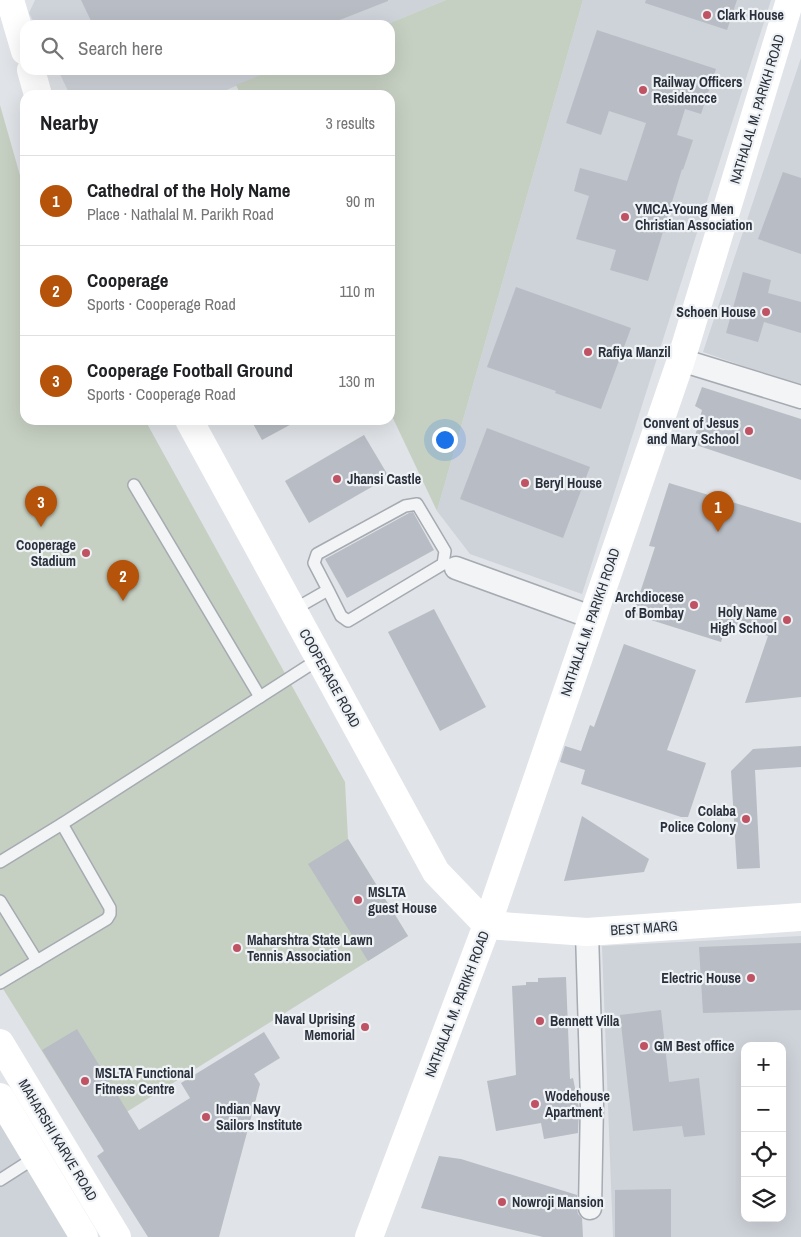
<!DOCTYPE html>
<meta charset="utf-8">
<style>
:root{--surface:#fff;--page:#f2f2f2;--text:#202124;--muted:#757577;--line:#e0e0e0;--accent:#b45309}
body{margin:0;font-family:"Archivo Narrow",sans-serif;background:var(--page);color:var(--text)}
.controls{position:absolute;right:15px;bottom:15px;display:grid;overflow:hidden;border-radius:10px;box-shadow:0 5px 20px #0002}
.controls button{width:45px;height:45px;display:grid;place-items:center;padding:0;border:0;border-bottom:1px solid var(--line);background:var(--surface);color:var(--text);font:25px sans-serif}
.you{position:absolute;left:444px;top:439px;width:18px;height:18px;margin:-12px;border:4px solid #fff;border-radius:50%;background:#1a73e8;box-shadow:0 0 0 8px #1a73e833}
.badge{display:grid;place-items:center;width:32px;height:32px;border-radius:50%;background:var(--accent);color:#fff;font-size:16px;font-weight:700}
.pin{position:absolute;translate:-50% -41px;filter:drop-shadow(0 1px 2px #0008)}
.pin::after{content:'';position:absolute;top:26px;width:18px;height:15px;background:inherit;clip-path:polygon(0 0,100% 0,50% 100%)}
.list{margin:0;padding:0;list-style:none}
h2{display:flex;justify-content:space-between;align-items:center;height:65px;margin:0;padding:0 20px;font-size:21px}
h2 small{font-size:16px;font-weight:400;color:var(--muted)}
.list li{display:grid;grid-template-columns:32px 1fr auto;gap:15px;align-items:center;box-sizing:border-box;height:90px;padding:0 20px;border-top:1px solid var(--line)}
.list b{display:block;font-size:19px;white-space:nowrap}
.list p{margin:0;font-size:16px;white-space:nowrap;color:var(--muted)}
.list em{font-size:16px;font-style:normal;color:var(--muted)}
.icon{flex:none;width:28px;height:28px;fill:none;stroke:currentColor;stroke-width:2;stroke-linecap:round;stroke-linejoin:round}
.map{position:relative;flex:none;width:801px;height:1237px;overflow:hidden}
.search{position:absolute;background:var(--surface);box-shadow:0 5px 20px #0002;left:20px;top:20px;width:375px;height:55px;display:flex;align-items:center;gap:12px;box-sizing:border-box;padding:0 18px;border-radius:15px;color:var(--muted);font-size:19px}
.panel{position:absolute;background:var(--surface);box-shadow:0 5px 20px #0002;left:20px;top:90px;width:375px;height:335px;border-radius:15px}
.map>svg:first-child{display:block}
.built{fill:#ced2d9;fill-rule:evenodd}
.green{fill:#c6d0c2}
.building{fill:#b8bcc4}
.lines{fill:none;stroke-linecap:round;stroke-linejoin:round}
.lane-casing{stroke:#a6aab1;stroke-width:14}
.street-casing{stroke:#a6aab1;stroke-width:25}
.lane{stroke:#f2f4f6;stroke-width:11}
.street{stroke:#f2f4f6;stroke-width:22}
.secondary{stroke:#fff;stroke-width:28}
.poi-dot{fill:#bf5263;stroke:#eff2f5;stroke-width:2}
.labels{text-anchor:middle;dominant-baseline:central;stroke-width:4.5;stroke-linejoin:round;paint-order:stroke}
.poi-label{font-size:14px;font-weight:bold;fill:#2a313d;stroke:#eff2f5;text-anchor:start}
.street-label{font-size:14px;fill:#2a313d;stroke:#eff2f5}
</style>
<div class="map">
<svg width="801" height="1237" viewBox="0 0 801 1237">
<rect width="100%" height="100%" fill="#e0e3e7"/>
<g class="built">
<polygon points="35,0 446,0 385,25 35,25 29,13"/>
<polygon points="583,0 771,0 582,594 470,554 437,511"/>
<polygon points="801,58 801,386 703,352"/>
<polygon points="58,70 273,70 215,95 70,95"/>
<path d="M 801,936 L 801,1237 L 613,1237 L 602,946 ZM 745,1046 L 782,1046 L 782,1218 L 745,1218 Z"/>
<polygon points="0,1119 73,1237 0,1237"/>
</g>
<g class="green">
<polygon points="446,0 583,0 437,511 390,412 390,95 241,95 236,85 273,70 390,70 390,25 385,25"/>
<polygon points="0,105 25,193 25,420 145,420 345,782 348,839 408,936 93,1133 0,984"/>
</g>
<g class="building">
<polygon points="81,0 388,0 388,1 327,25 93,25"/>
<polygon points="646,0 737,0 727,30 645,3"/>
<polygon points="597,30 716,69 701,114 685,109 677,135 693,140 683,170 682,169 648,281 610,270 616,250 576,239 589,196 574,191 580,168 627,181 646,123 609,111 601,135 566,123"/>
<polygon points="783,172 801,178 801,254 758,239"/>
<polygon points="743,272 771,280 768,293 801,302 801,333 764,322 758,342 726,333"/>
<polygon points="516,287 631,328 601,409 555,393 556,391 487,367"/>
<polygon points="702,387 801,419 801,480 693,444 702,410 695,406"/>
<polygon points="251,420 299,420 262,440"/>
<polygon points="487,428 590,467 563,538 460,499"/>
<polygon points="364,435 389,477 309,523 285,481"/>
<polygon points="669,483 801,523 801,697 745,703 768,636 727,623 721,642 635,615 635,608 655,547 649,546"/>
<polygon points="413,512 434,550 347,598 325,559 409,513"/>
<polygon points="434,609 486,707 440,731 388,632"/>
<polygon points="624,644 696,670 667,750 706,763 688,817 681,817 581,784 585,770 560,762 565,746 581,751 590,725 594,727"/>
<polygon points="801,746 801,767 755,770 760,868 737,869 731,771 753,749"/>
<polygon points="582,816 649,859 644,872 564,881"/>
<polygon points="348,839 408,936 368,961 308,864"/>
<polygon points="801,943 801,1010 703,1013 699,947"/>
<polygon points="566,977 570,1079 573,1078 579,1108 578,1133 544,1139 541,1123 496,1131 487,1081 516,1075 512,986 526,985 526,982 538,982 538,978"/>
<polygon points="661,1010 669,1082 699,1078 705,1135 684,1137 682,1126 633,1131 620,1015"/>
<polygon points="77,1029 139,1130 190,1098 181,1083 264,1032 280,1058 254,1074 260,1084 219,1237 148,1237 97,1156 104,1151 42,1050"/>
<polygon points="439,1156 461,1159 577,1195 577,1208 578,1214 582,1218 583,1237 543,1237 421,1208"/>
<polygon points="671,1189 671,1237 615,1237 615,1190"/>
</g>
<g class="lines">
<g class="lane-casing">
<g id="lane">
<polyline points="134,485 260,697"/>
<polyline points="293,610 328,590 314,563 317,554 405,506 417,504 445,551 443,564 348,621 341,616 328,590"/>
<polyline points="0,862 62,824 319,659"/>
<polyline points="0,901 37,961"/>
<polyline points="0,983 107,919 110,914 110,908 62,824"/>
<polyline points="0,1180 36,1157"/>
</g>
</g>
<g class="street-casing">
<g id="street">
<polyline points="681,360 801,397"/>
<polyline points="456,568 591,617"/>
<polyline points="587,932 592,1102 590,1208"/>
</g>
</g>
<use href="#lane" class="lane"/>
<use href="#street" class="street"/>
<g class="secondary">
<polyline points="10,0 25,51"/>
<polyline points="31,70 38,95"/>
<polyline points="189,420 436,872 487,925"/>
<polyline points="487,925 587,932 801,917"/>
<polyline points="0,1043 117,1237"/>
<polyline points="0,1097 84,1237"/>
<polyline points="369,1237 487,925 681,360 790,0"/>
</g>
</g>
<g class="poi-dot">
<circle cx="707" cy="15" r="5"/>
<circle cx="643" cy="90" r="5"/>
<circle cx="625" cy="217" r="5"/>
<circle cx="766" cy="312" r="5"/>
<circle cx="588" cy="352" r="5"/>
<circle cx="749" cy="431" r="5"/>
<circle cx="337" cy="479" r="5"/>
<circle cx="525" cy="483" r="5"/>
<circle cx="86" cy="553" r="5"/>
<circle cx="694" cy="605" r="5"/>
<circle cx="787" cy="620" r="5"/>
<circle cx="746" cy="819" r="5"/>
<circle cx="358" cy="900" r="5"/>
<circle cx="237" cy="948" r="5"/>
<circle cx="751" cy="978" r="5"/>
<circle cx="540" cy="1021" r="5"/>
<circle cx="365" cy="1027" r="5"/>
<circle cx="644" cy="1046" r="5"/>
<circle cx="85" cy="1081" r="5"/>
<circle cx="535" cy="1104" r="5"/>
<circle cx="206" cy="1117" r="5"/>
<circle cx="502" cy="1202" r="5"/>
</g>
<g class="labels">
<g class="poi-label">
<text x="717" y="15">Clark House</text>
<text x="653" y="82">Railway Officers<tspan x="653" dy="16">Residencce</tspan></text>
<text x="635" y="209">YMCA-Young Men<tspan x="635" dy="16">Christian Association</tspan></text>
<text x="756" y="312" text-anchor="end">Schoen House</text>
<text x="598" y="352">Rafiya Manzil</text>
<text x="739" y="423" text-anchor="end">Convent of Jesus<tspan x="739" dy="16">and Mary School</tspan></text>
<text x="347" y="479">Jhansi Castle</text>
<text x="535" y="483">Beryl House</text>
<text x="76" y="545" text-anchor="end">Cooperage<tspan x="76" dy="16">Stadium</tspan></text>
<text x="684" y="597" text-anchor="end">Archdiocese<tspan x="684" dy="16">of Bombay</tspan></text>
<text x="777" y="612" text-anchor="end">Holy Name<tspan x="777" dy="16">High School</tspan></text>
<text x="736" y="811" text-anchor="end">Colaba<tspan x="736" dy="16">Police Colony</tspan></text>
<text x="368" y="892">MSLTA<tspan x="368" dy="16">guest House</tspan></text>
<text x="247" y="940">Maharshtra State Lawn<tspan x="247" dy="16">Tennis Association</tspan></text>
<text x="741" y="978" text-anchor="end">Electric House</text>
<text x="355" y="1019" text-anchor="end">Naval Uprising<tspan x="355" dy="16">Memorial</tspan></text>
<text x="550" y="1021">Bennett Villa</text>
<text x="654" y="1046">GM Best office</text>
<text x="95" y="1073">MSLTA Functional<tspan x="95" dy="16">Fitness Centre</tspan></text>
<text x="545" y="1096">Wodehouse<tspan x="545" dy="16">Apartment</tspan></text>
<text x="216" y="1109">Indian Navy<tspan x="216" dy="16">Sailors Institute</tspan></text>
<text x="512" y="1202">Nowroji Mansion</text>
</g>
<g class="street-label">
<text transform="translate(757 109) rotate(-73)">NATHALAL M. PARIKH ROAD</text>
<text transform="translate(590 622) rotate(-71)">NATHALAL M. PARIKH ROAD</text>
<text transform="translate(330 678) rotate(61)">COOPERAGE ROAD</text>
<text transform="translate(644 928) rotate(-4)">BEST MARG</text>
<text transform="translate(457 1004) rotate(-69)">NATHALAL M. PARIKH ROAD</text>
<text transform="translate(58 1140) rotate(59)">MAHARSHI KARVE ROAD</text>
</g>
</g>
</svg>
<div class="controls">
<button>+</button>
<button>−</button>
<button><svg class="icon" aria-label="locate" viewBox="0 0 24 24"><circle cx="12" cy="12" r="6"/><path d="M12 2v4M12 18v4M2 12h4M18 12h4"/></svg></button>
<button><svg class="icon" aria-label="layers" viewBox="0 0 24 24"><path d="M12 4l9 5-9 5-9-5zM3 14l9 5 9-5"/></svg></button>
</div>
<div class="you"></div>
<div class="pin badge" style="left:718px;top:532px">1</div>
<div class="pin badge" style="left:123px;top:601px">2</div>
<div class="pin badge" style="left:41px;top:527px">3</div>
<div class="search"><svg class="icon" aria-label="search" viewBox="0 0 24 24"><circle cx="10" cy="10" r="6"/><path d="M15 15l6 6"/></svg>Search here</div>
<section class="panel">
<h2>Nearby<small>3 results</small></h2>
<ul class="list">
<li><span class="badge">1</span><div><b>Cathedral of the Holy Name</b><p>Place · Nathalal M. Parikh Road</p></div><em>90 m</em></li>
<li><span class="badge">2</span><div><b>Cooperage</b><p>Sports · Cooperage Road</p></div><em>110 m</em></li>
<li><span class="badge">3</span><div><b>Cooperage Football Ground</b><p>Sports · Cooperage Road</p></div><em>130 m</em></li>
</ul>
</section>
</div>
